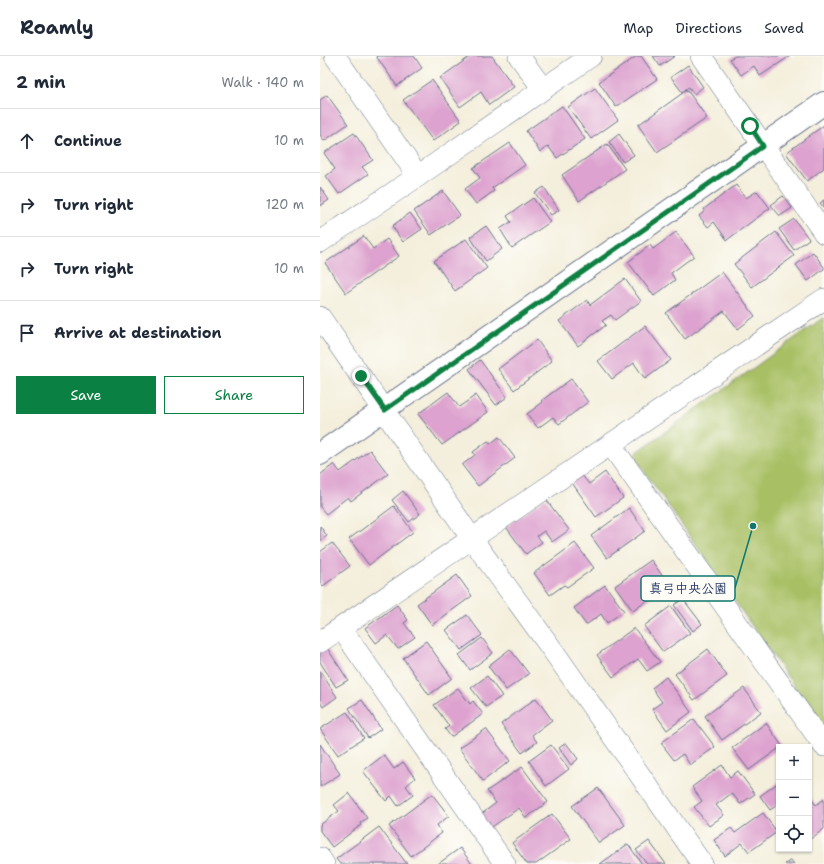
<!DOCTYPE html>
<meta charset="utf-8">
<style>
:root{--surface:#fff;--page:#f6f6f7;--text:#1f2937;--muted:#747a83;--line:#e0e1e3;--accent:#0b8043}
body{margin:0;font-family:"Shantell Sans","Klee One",sans-serif;background:var(--page);color:var(--text)}
.controls{position:absolute;right:12px;bottom:12px;display:grid;overflow:hidden;border-radius:0px;box-shadow:0 1px 3px #0004}
.controls button{width:36px;height:36px;display:grid;place-items:center;padding:0;border:0;border-bottom:1px solid var(--line);background:var(--surface);color:var(--text);font:20px sans-serif}
.stop{position:absolute;width:12px;height:12px;margin:-9px;border:3px solid #0b8043;border-radius:50%;background:#fff}
.stop.end{background:#0b8043;border-color:#fff;box-shadow:0 1px 4px #0008}
.list{margin:0;padding:0;list-style:none}
h2{display:flex;justify-content:space-between;align-items:center;height:52px;margin:0;padding:0 16px;font-size:17px}
h2 small{font-size:13px;font-weight:400;color:var(--muted)}
.list li{display:grid;grid-template-columns:26px 1fr auto;gap:12px;align-items:center;box-sizing:border-box;height:64px;padding:0 16px;border-top:1px solid var(--line)}
.list b{display:block;font-size:15px;white-space:nowrap}
.list em{font-size:13px;font-style:normal;color:var(--muted)}
.actions{display:flex;gap:8px;padding:12px 16px}
.actions a{flex:1;padding:9px 0;border:1px solid var(--accent);border-radius:0px;text-align:center;font-size:14px;color:var(--accent)}
.actions .main{background:var(--accent);color:#fff}
.icon{flex:none;width:22px;height:22px;fill:none;stroke:currentColor;stroke-width:2;stroke-linecap:round;stroke-linejoin:round}
.map{position:relative;flex:none;width:504px;height:808px;overflow:hidden}
header{display:flex;align-items:center;gap:24px;box-sizing:border-box;height:56px;padding:0 20px;background:var(--surface);border-bottom:1px solid var(--line)}
header strong{font-size:19px}
nav{display:flex;gap:22px;margin-inline-start:auto;font-size:14px}
main{display:flex}
aside{flex:1;background:var(--surface)}
.map>svg:first-child{display:block}
.green{fill:#a8bf64;stroke:#627761}
.building{fill:#dda2cf}
.lines{fill:none;stroke-linecap:round;stroke-linejoin:round}
.minor-casing{stroke:#67728a;stroke-width:22}
.tertiary-casing{stroke:#67728a;stroke-width:24}
.minor{stroke:#fff;stroke-width:21}
.tertiary{stroke:#fff;stroke-width:22}
.route{stroke:#0b8043;stroke-width:5}
.leader{fill:none;stroke:#0f766e;stroke-width:1.5}
.callout-dot{fill:#0f766e;stroke:#fdfcf7;stroke-width:1.5}
.callout{fill:#fdfcf7;stroke:#0f766e;stroke-width:1.5}
.callout-label{font-size:13px;text-anchor:middle;font-weight:bold;fill:#1b2f5e}
</style>
<header>
<strong>Roamly</strong>
<nav><a>Map</a><a>Directions</a><a>Saved</a></nav>
</header>
<main>
<aside>
<h2>2 min<small>Walk · 140 m</small></h2>
<ul class="list">
<li><svg class="icon" aria-label="ahead" viewBox="0 0 24 24"><path d="M12 20V5M6 11l6-6 6 6"/></svg><div><b>Continue</b></div><em>10 m</em></li>
<li><svg class="icon" aria-label="right" viewBox="0 0 24 24"><path d="M7 20v-9h11M14 6l5 5-5 5"/></svg><div><b>Turn right</b></div><em>120 m</em></li>
<li><svg class="icon" aria-label="right" viewBox="0 0 24 24"><path d="M7 20v-9h11M14 6l5 5-5 5"/></svg><div><b>Turn right</b></div><em>10 m</em></li>
<li><svg class="icon" aria-label="arrive" viewBox="0 0 24 24"><path d="M6 21V4h12l-3 4 3 4H6"/></svg><div><b>Arrive at destination</b></div></li>
</ul>
<div class="actions"><a class="main">Save</a><a>Share</a></div>
</aside>
<div class="map">
<svg width="504" height="808" viewBox="0 0 504 808">
<rect width="100%" height="100%" fill="#fdfcf7"/>
<filter id="ink" filterUnits="userSpaceOnUse"><feTurbulence type="fractalNoise" baseFrequency=".025" numOctaves="2"/><feDisplacementMap in="SourceGraphic" scale="8" xChannelSelector="R" yChannelSelector="G"/><feConvolveMatrix kernelMatrix="1 2 1 2 8 2 1 2 1" color-interpolation-filters="sRGB"/></filter>
<filter id="wash" filterUnits="userSpaceOnUse"><feTurbulence type="fractalNoise" baseFrequency=".012" numOctaves="4" result="noise"/><feDisplacementMap in="SourceGraphic" scale="16" xChannelSelector="R" yChannelSelector="G"/><feGaussianBlur stdDeviation="0.9" result="paint"/><feColorMatrix in="noise" values="0 0 0 0 0 0 0 0 0 0 0 0 0 0 0 0 0 1.4 0 .05"/><feComposite in="paint" operator="in"/></filter>
<g filter="url(#wash)">
<rect width="100%" height="100%" fill="#f4efdc"/>
<polygon class="green" points="504,261 504,673 313,399"/>
<g id="blocks">
<g class="building">
<polygon points="56,0 94,0 102,12 77,30"/>
<polygon points="151,0 172,0 194,31 169,49 161,36 140,51 120,22"/>
<polygon points="317,0 321,0 337,23 296,51 279,26"/>
<polygon points="333,0 355,0 340,10"/>
<polygon points="415,0 470,0 440,20 434,10 421,19 410,3"/>
<polygon points="368,9 383,31 374,38 369,31 362,36 351,21"/>
<polygon points="112,24 141,65 113,85 83,44"/>
<polygon points="275,32 298,64 271,83 248,51"/>
<polygon points="367,34 387,62 337,96 318,69"/>
<polygon points="7,39 28,68 4,85 0,79 0,44"/>
<polygon points="242,50 265,83 237,102 228,90 220,96 206,75"/>
<polygon points="504,69 504,112 487,125 466,97"/>
<polygon points="34,77 53,104 42,111 48,118 19,138 6,120 15,113 4,97"/>
<polygon points="299,78 314,99 303,106 289,86"/>
<polygon points="190,87 205,109 172,132 174,135 156,148 145,133 160,122 153,112"/>
<polygon points="287,88 305,113 259,145 242,119"/>
<polygon points="416,129 426,142 437,135 450,152 407,184 394,166 388,171 379,160 385,155 384,153"/>
<polygon points="0,131 9,144 0,150"/>
<polygon points="224,131 239,154 231,159 215,137"/>
<polygon points="123,135 140,159 111,179 94,155"/>
<polygon points="463,140 472,152 460,160 451,149"/>
<polygon points="213,142 230,166 192,192 180,173 191,166 187,160"/>
<polygon points="504,144 504,152 500,147"/>
<polygon points="90,157 102,173 83,186 72,170"/>
<polygon points="474,163 489,183 474,194 459,173"/>
<polygon points="166,170 182,193 166,205 150,181"/>
<polygon points="356,176 374,200 351,217 355,224 334,240 308,206 330,189 333,193"/>
<polygon points="456,176 474,200 432,231 414,208"/>
<polygon points="44,180 53,193 67,183 79,200 26,237 5,207"/>
<polygon points="146,183 167,212 135,235 114,205"/>
<polygon points="493,196 504,211 504,213 488,225 476,209"/>
<polygon points="402,216 435,260 418,273 404,255 365,283 346,257"/>
<polygon points="305,223 321,245 295,264 291,259 282,265 286,269 258,290 239,265 267,244 270,249"/>
<polygon points="325,270 351,304 325,323 314,307 292,323 278,305"/>
<polygon points="217,284 232,305 194,334 178,313"/>
<polygon points="160,304 187,341 176,349 149,313"/>
<polygon points="251,323 268,346 239,368 233,361 218,372 207,358 223,346 221,345"/>
<polygon points="128,336 139,351 156,339 168,356 122,389 98,358"/>
<polygon points="179,381 195,402 158,430 142,409 155,399 153,396 168,385 170,388"/>
<polygon points="50,394 68,418 31,445 28,441 6,458 0,451 0,419 14,408 20,416"/>
<polygon points="285,416 303,442 276,461 250,424 260,417 269,428"/>
<polygon points="83,435 100,458 89,466 72,444"/>
<polygon points="225,442 249,474 232,486 224,475 217,480 222,486 206,498 186,471"/>
<polygon points="74,450 93,476 49,509 29,483"/>
<polygon points="309,452 325,475 287,502 271,480"/>
<polygon points="0,470 7,480 0,485"/>
<polygon points="12,487 30,510 3,530 0,526 0,496"/>
<polygon points="255,487 274,512 247,531 244,529 230,539 214,517"/>
<polygon points="331,504 349,529 313,555 295,530"/>
<polygon points="137,519 152,540 112,569 97,548"/>
<polygon points="285,529 304,555 287,567 281,558 266,569 254,552"/>
<polygon points="363,543 382,568 373,575 354,549"/>
<polygon points="77,549 88,564 84,567 95,581 78,593 67,579 56,587 45,572"/>
<polygon points="351,550 370,577 343,596 324,570"/>
<polygon points="147,559 162,579 141,594 126,574"/>
<polygon points="314,572 340,606 327,615 318,603 293,621 277,599"/>
<polygon points="162,582 173,597 150,614 139,599"/>
<polygon points="106,585 132,622 109,639 83,602"/>
<polygon points="7,592 28,624 16,631 0,606 0,596"/>
<polygon points="190,593 209,618 186,634 168,610"/>
<polygon points="388,593 407,620 374,644 355,618"/>
<polygon points="0,615 17,641 3,651 0,646"/>
<polygon points="167,620 182,640 166,651 151,632"/>
<polygon points="346,621 371,656 347,674 332,653 342,646 332,632"/>
<polygon points="138,632 150,648 153,645 163,658 131,681 125,673 129,670 114,649"/>
<polygon points="424,632 441,656 402,684 385,660"/>
<polygon points="216,642 232,664 212,679 217,686 202,697 181,668"/>
<polygon points="42,644 61,673 48,682 29,652"/>
<polygon points="27,656 44,682 18,699 0,673"/>
<polygon points="374,663 395,691 370,709 363,698 354,704 341,687"/>
<polygon points="446,667 462,690 429,714 412,692"/>
<polygon points="166,673 190,705 163,725 139,692"/>
<polygon points="246,687 258,703 251,709 239,692"/>
<polygon points="0,688 20,718 0,731"/>
<polygon points="231,689 249,713 226,730 209,705"/>
<polygon points="64,699 74,713 83,706 95,722 86,730 93,739 78,750 71,740 66,745 43,715"/>
<polygon points="402,709 410,721 418,715 435,738 420,748 412,737 396,749 404,759 389,770 374,751 382,745 372,731"/>
<polygon points="202,711 228,746 206,762 199,752 169,773 159,760 176,747 167,735"/>
<polygon points="459,726 459,748 450,754 440,740"/>
<polygon points="278,732 305,769 279,787 252,750"/>
<polygon points="29,737 47,762 40,767 41,769 12,791 0,775 0,769 19,755 14,749"/>
<polygon points="112,738 129,760 117,769 122,777 91,800 69,770"/>
<polygon points="490,741 496,749 504,743 504,773 489,784 489,742"/>
<polygon points="443,757 457,776 429,796 422,787 405,800 394,784 411,772 415,777"/>
<polygon points="232,758 251,783 216,808 207,808 192,787"/>
<polygon points="59,771 87,808 20,808 16,803"/>
<polygon points="329,785 346,808 327,808 316,794"/>
<polygon points="308,788 322,808 280,808"/>
<polygon points="140,792 152,808 118,808"/>
<polygon points="471,804 474,808 465,808"/>
</g>
</g>
</g>
<g filter="url(#ink)">
<use href="#blocks" fill-opacity="0" stroke="#67728a" stroke-width="1"/>
<g class="lines">
<g class="minor-casing">
<g id="minor">
<polyline points="15,0 98,120"/>
<polyline points="199,0 223,33"/>
<polyline points="381,0 504,177"/>
<polyline points="0,186 98,120 271,0"/>
<polyline points="0,261 152,483 234,596 382,808"/>
<polyline points="291,389 504,690"/>
<polyline points="21,572 185,808"/>
<polyline points="0,586 504,243"/>
<polyline points="0,802 4,808"/>
</g>
</g>
<g class="tertiary-casing">
<polyline id="tertiary" points="0,398 504,47"/>
</g>
<use href="#minor" class="minor"/>
<use href="#tertiary" class="tertiary"/>
</g>
</g>
<g class="lines" filter="url(#ink)">
<polyline class="route" points="41,320 65,354 443,90 430,70"/>
</g>
<path class="leader" d="M433 470L415 532"/>
<circle class="callout-dot" cx="433" cy="470" r="4"/>
<rect class="callout" x="321" y="520" width="94" height="25" rx="4"/>
<g class="callout-label">
<text x="368" y="537">真弓中央公園</text>
</g>
</svg>
<div class="controls">
<button>+</button>
<button>−</button>
<button><svg class="icon" aria-label="locate" viewBox="0 0 24 24"><circle cx="12" cy="12" r="6"/><path d="M12 2v4M12 18v4M2 12h4M18 12h4"/></svg></button>
</div>
<div class="stop" style="left:430px;top:70px"></div>
<div class="stop end" style="left:41px;top:320px"></div>
</div>
</main>
